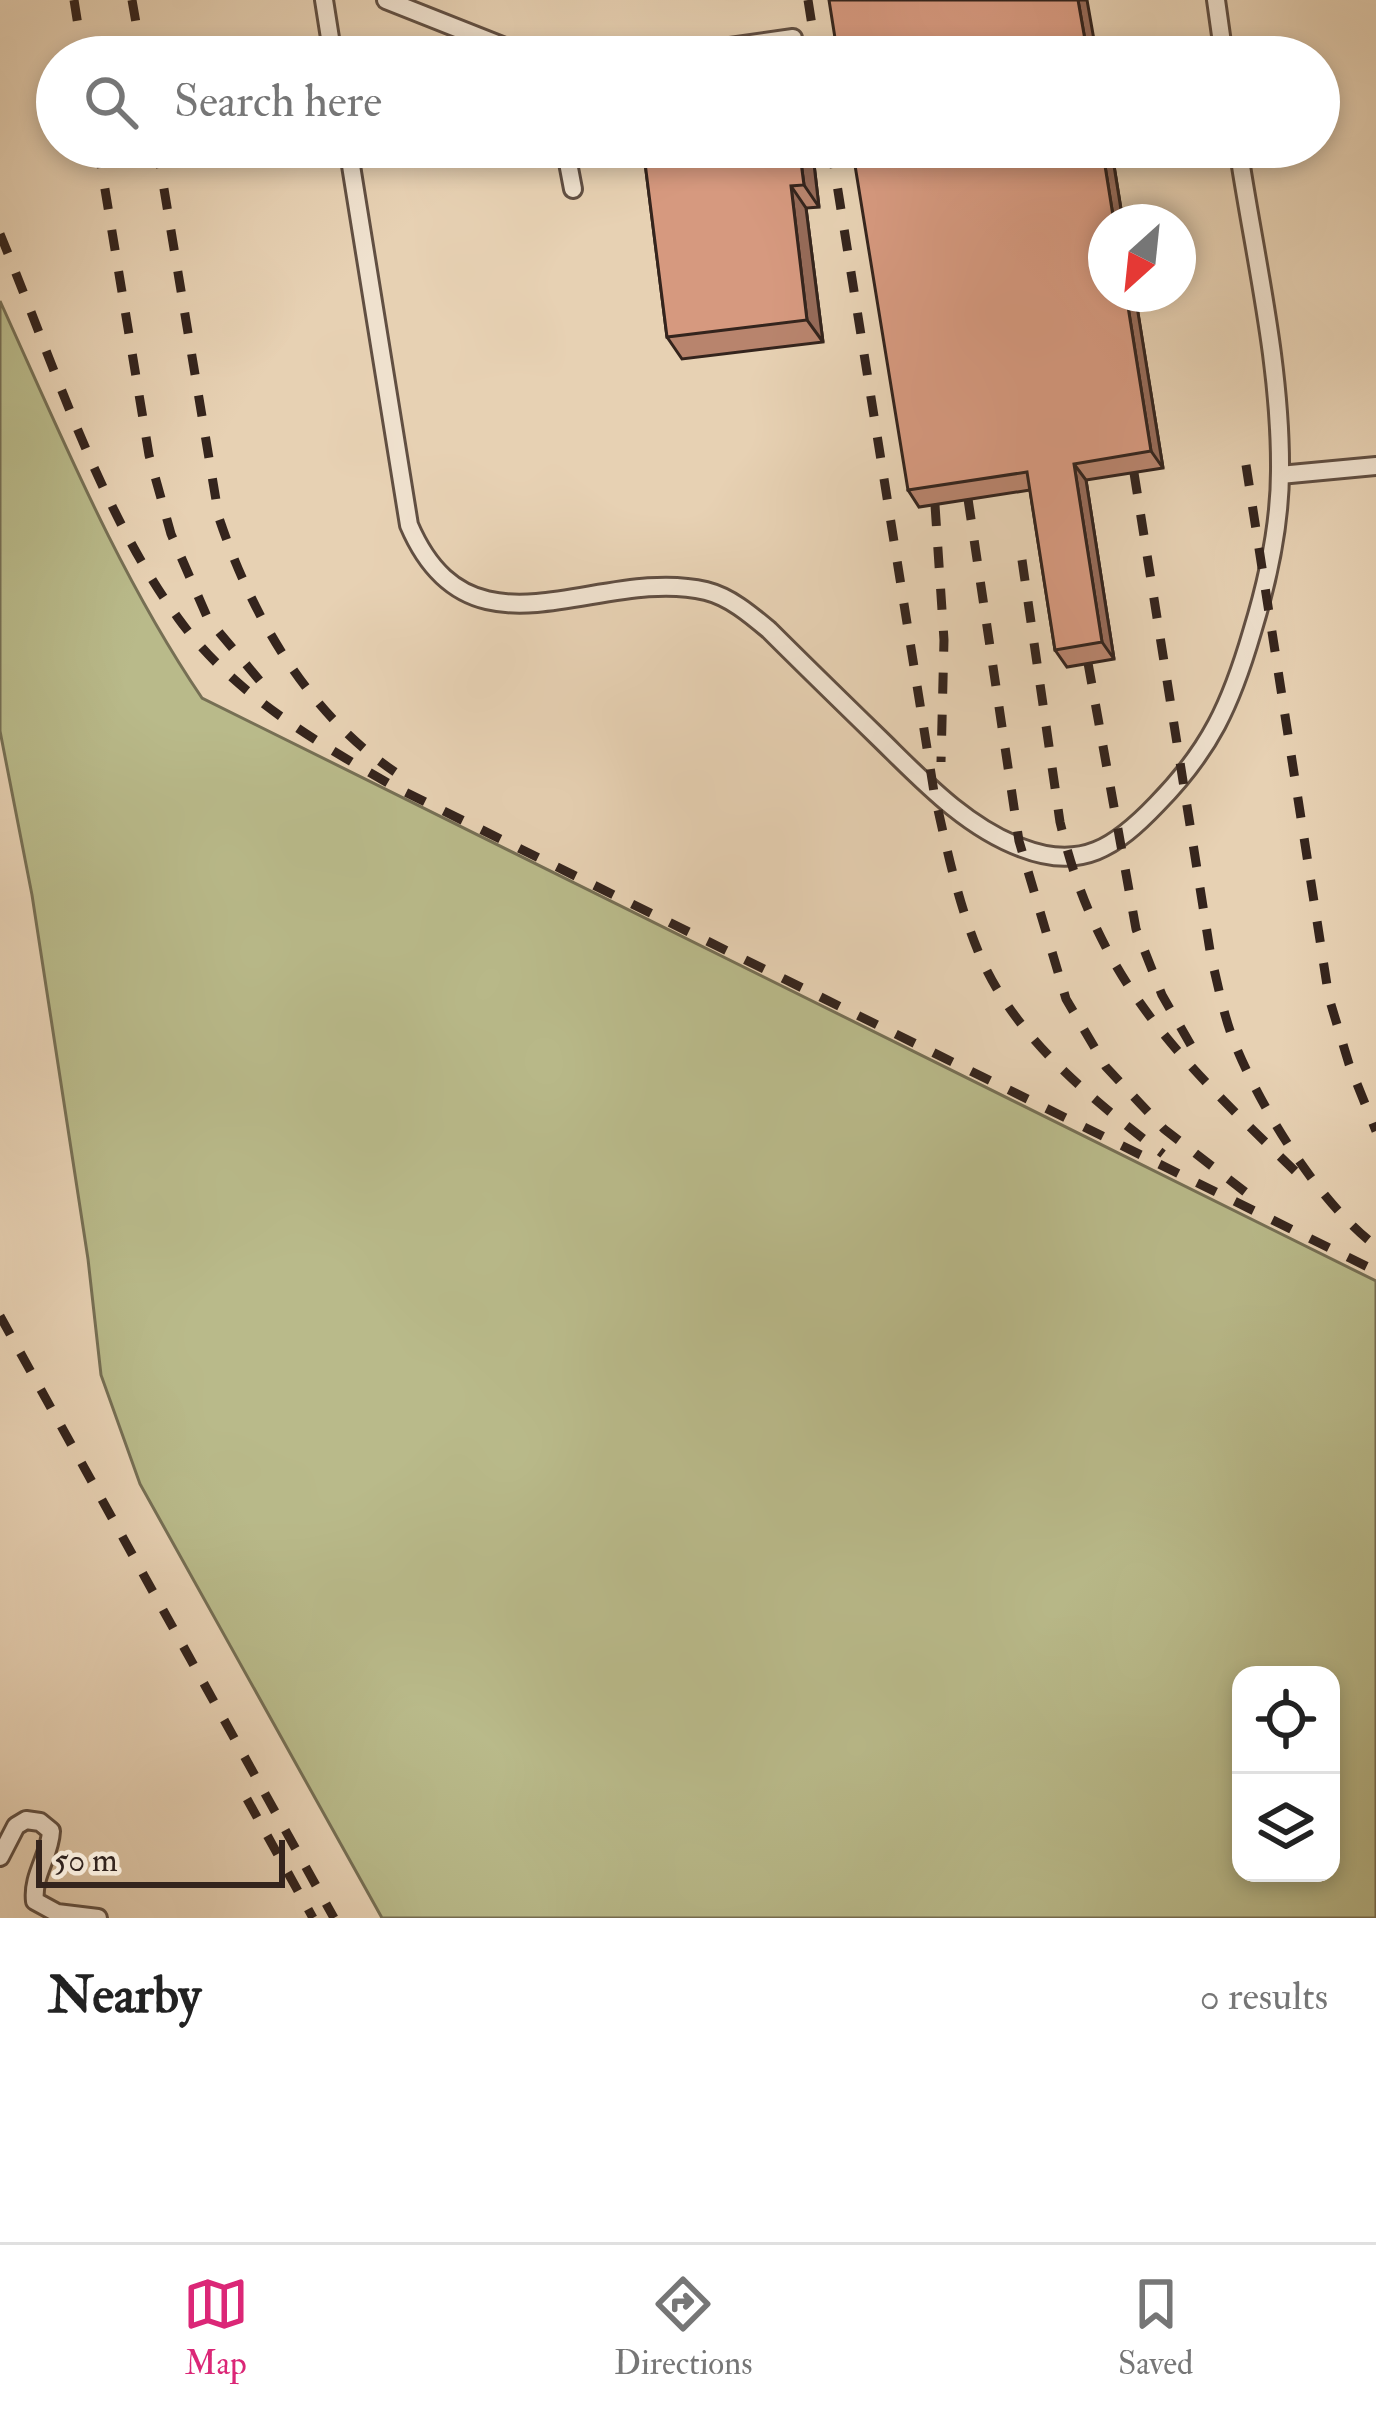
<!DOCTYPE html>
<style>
:root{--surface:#fff;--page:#f2f2f2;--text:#222;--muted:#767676;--line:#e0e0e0;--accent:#db2777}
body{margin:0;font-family:"IM FELL Double Pica",serif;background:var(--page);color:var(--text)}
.controls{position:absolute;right:36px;bottom:36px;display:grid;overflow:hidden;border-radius:24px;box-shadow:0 6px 18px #0003}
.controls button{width:108px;height:108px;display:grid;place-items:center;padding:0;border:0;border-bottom:3px solid var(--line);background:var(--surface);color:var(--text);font:60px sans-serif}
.compass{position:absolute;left:1088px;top:204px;width:108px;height:108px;border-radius:50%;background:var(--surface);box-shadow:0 6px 18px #0003;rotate:207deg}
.scale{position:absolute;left:36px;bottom:30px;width:249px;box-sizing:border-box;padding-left:12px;border:6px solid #34241d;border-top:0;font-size:33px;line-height:42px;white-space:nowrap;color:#34241d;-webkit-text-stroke:9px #efe1ce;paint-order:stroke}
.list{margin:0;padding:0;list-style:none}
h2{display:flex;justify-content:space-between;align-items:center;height:156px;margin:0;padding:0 48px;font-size:51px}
h2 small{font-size:39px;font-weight:400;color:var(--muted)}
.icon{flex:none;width:66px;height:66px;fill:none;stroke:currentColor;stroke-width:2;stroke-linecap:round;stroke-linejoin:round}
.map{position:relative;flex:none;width:1376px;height:1918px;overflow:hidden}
.search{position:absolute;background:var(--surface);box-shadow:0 6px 18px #0003;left:36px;right:36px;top:36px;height:132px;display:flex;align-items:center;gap:30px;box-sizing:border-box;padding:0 42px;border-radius:66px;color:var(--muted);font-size:45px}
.sheet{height:324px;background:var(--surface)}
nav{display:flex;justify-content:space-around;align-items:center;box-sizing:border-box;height:168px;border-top:3px solid var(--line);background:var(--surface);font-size:33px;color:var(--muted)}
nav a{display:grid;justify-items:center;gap:6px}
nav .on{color:var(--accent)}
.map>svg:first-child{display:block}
.green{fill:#b9ba8a;stroke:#766f54;stroke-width:3;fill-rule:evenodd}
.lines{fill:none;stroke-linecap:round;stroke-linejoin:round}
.service-casing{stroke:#614f42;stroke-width:22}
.service{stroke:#efe1ce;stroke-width:16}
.rail{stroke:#34241d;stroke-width:9;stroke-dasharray:21 21;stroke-linecap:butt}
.wall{fill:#b8846d;stroke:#34241d;stroke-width:3}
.shaded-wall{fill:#966b59;stroke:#34241d;stroke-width:3}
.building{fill:#d6997f;stroke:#34241d;stroke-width:3}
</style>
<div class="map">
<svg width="1376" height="1918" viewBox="0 0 1376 1918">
<rect width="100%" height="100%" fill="#e7d1b3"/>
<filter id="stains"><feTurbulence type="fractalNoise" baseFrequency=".00167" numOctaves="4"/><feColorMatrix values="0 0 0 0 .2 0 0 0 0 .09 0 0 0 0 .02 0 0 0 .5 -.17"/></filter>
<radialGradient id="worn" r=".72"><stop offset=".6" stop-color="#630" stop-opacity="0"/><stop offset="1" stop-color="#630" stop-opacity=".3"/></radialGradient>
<path class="green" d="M 0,301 C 61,435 119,576 202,698 L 1376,1281 L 1376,1918 L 382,1918 L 140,1484 L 101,1375 L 88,1259 L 32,895 L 0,731 ZM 1241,1675 L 1331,1675 L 1331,1873 L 1241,1873 Z"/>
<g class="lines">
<g class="service-casing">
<g id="service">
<polyline points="324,0 333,57"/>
<polyline points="386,0 530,57"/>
<polyline points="1216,0 1224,57"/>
<polyline points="659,57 793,38"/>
<path d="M 348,147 L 409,525 C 471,670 598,565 706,591 C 730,597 750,614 769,630 C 805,666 842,702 879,738 C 921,779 965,827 1022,848 C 1081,871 1116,847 1157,804 C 1210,750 1231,704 1252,632 C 1268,580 1280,526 1280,471 C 1281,363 1254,254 1238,147"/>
<polyline points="565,147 573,189"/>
<polyline points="1280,475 1376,466"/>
<path d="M 0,1857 L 16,1826 L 26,1820 L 40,1822 L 51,1831 C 50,1856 32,1875 35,1901 L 57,1913 L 98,1918"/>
</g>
</g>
<use href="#service" class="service"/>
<g class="rail">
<polyline points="74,0 83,57"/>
<polyline points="132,0 142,57"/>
<polyline points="808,0 817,57"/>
<polyline points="98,147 149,455 171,534 208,619 271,694"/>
<path d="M 157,147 L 219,518 C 252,616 307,713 395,772"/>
<path d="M 831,147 L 934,792 C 946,845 957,900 978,951 C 1013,1037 1092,1099 1163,1154"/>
<path d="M 0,234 C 52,359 99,510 178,618 C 232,693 316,742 395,787 L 1376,1271"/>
<polyline points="1246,465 1329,998 1349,1064 1376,1131"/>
<path d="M 1134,473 L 1211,957 C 1218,984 1223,1013 1233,1039 C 1259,1106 1318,1202 1376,1246"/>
<polyline points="968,499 1019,841 1066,999 1106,1067 1164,1129 1253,1198"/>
<polyline points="935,505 944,640 941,762"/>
<path d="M 1022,560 L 1060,822 C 1098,983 1181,1060 1295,1171"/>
<polyline points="1088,663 1136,929 1162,995 1200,1061"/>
<polyline points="0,1316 334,1918"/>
<polyline points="247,1799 313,1918"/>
</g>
</g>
<g class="wall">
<polygon points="643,147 814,164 819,207 806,208 823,342 682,359 667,337"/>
<polygon points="1111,147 1163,468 1086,480 1114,659 1067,667 1055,650 1030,490 919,507 908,490"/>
</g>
<g class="shaded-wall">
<polygon points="1078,0 1087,0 1097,57 1088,57"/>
<polygon points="799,147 802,147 814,164 819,207 804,185"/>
<polygon points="1102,147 1111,147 1123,222 1114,222"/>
<polygon points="791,186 806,208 823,342 807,320"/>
<polygon points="1126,294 1135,294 1163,468 1151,451"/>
<polygon points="1074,464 1086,480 1114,659 1102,642"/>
</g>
<g class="building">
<polygon points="829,0 1078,0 1088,57 838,57"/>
<polygon points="763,44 765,57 656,57"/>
<polygon points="643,147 799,147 804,185 791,186 807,320 667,337"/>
<polygon points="852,147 1102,147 1114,222 1106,222 1106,294 1126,294 1151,451 1074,464 1102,642 1055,650 1027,472 908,490"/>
</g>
<rect width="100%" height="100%" filter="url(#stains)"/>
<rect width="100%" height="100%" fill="url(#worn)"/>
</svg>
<div class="controls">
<button><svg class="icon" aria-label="locate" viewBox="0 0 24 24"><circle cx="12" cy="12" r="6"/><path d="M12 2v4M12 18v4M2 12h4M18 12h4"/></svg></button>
<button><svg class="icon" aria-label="layers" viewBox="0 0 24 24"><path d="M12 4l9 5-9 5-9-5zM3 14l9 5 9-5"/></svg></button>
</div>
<svg class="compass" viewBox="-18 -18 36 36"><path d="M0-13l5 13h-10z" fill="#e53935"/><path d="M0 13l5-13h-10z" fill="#767676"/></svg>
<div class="scale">50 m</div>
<div class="search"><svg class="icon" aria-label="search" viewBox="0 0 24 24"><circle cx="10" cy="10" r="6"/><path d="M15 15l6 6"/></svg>Search here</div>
</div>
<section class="sheet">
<h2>Nearby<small>0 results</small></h2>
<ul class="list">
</ul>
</section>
<nav>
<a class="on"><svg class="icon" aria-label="map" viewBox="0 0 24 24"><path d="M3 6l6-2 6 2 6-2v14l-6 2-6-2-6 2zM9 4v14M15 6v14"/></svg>Map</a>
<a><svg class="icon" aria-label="directions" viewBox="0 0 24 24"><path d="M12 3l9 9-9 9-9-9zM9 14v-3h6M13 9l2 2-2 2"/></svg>Directions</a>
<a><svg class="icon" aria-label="saved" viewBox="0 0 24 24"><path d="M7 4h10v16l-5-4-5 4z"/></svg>Saved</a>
</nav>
